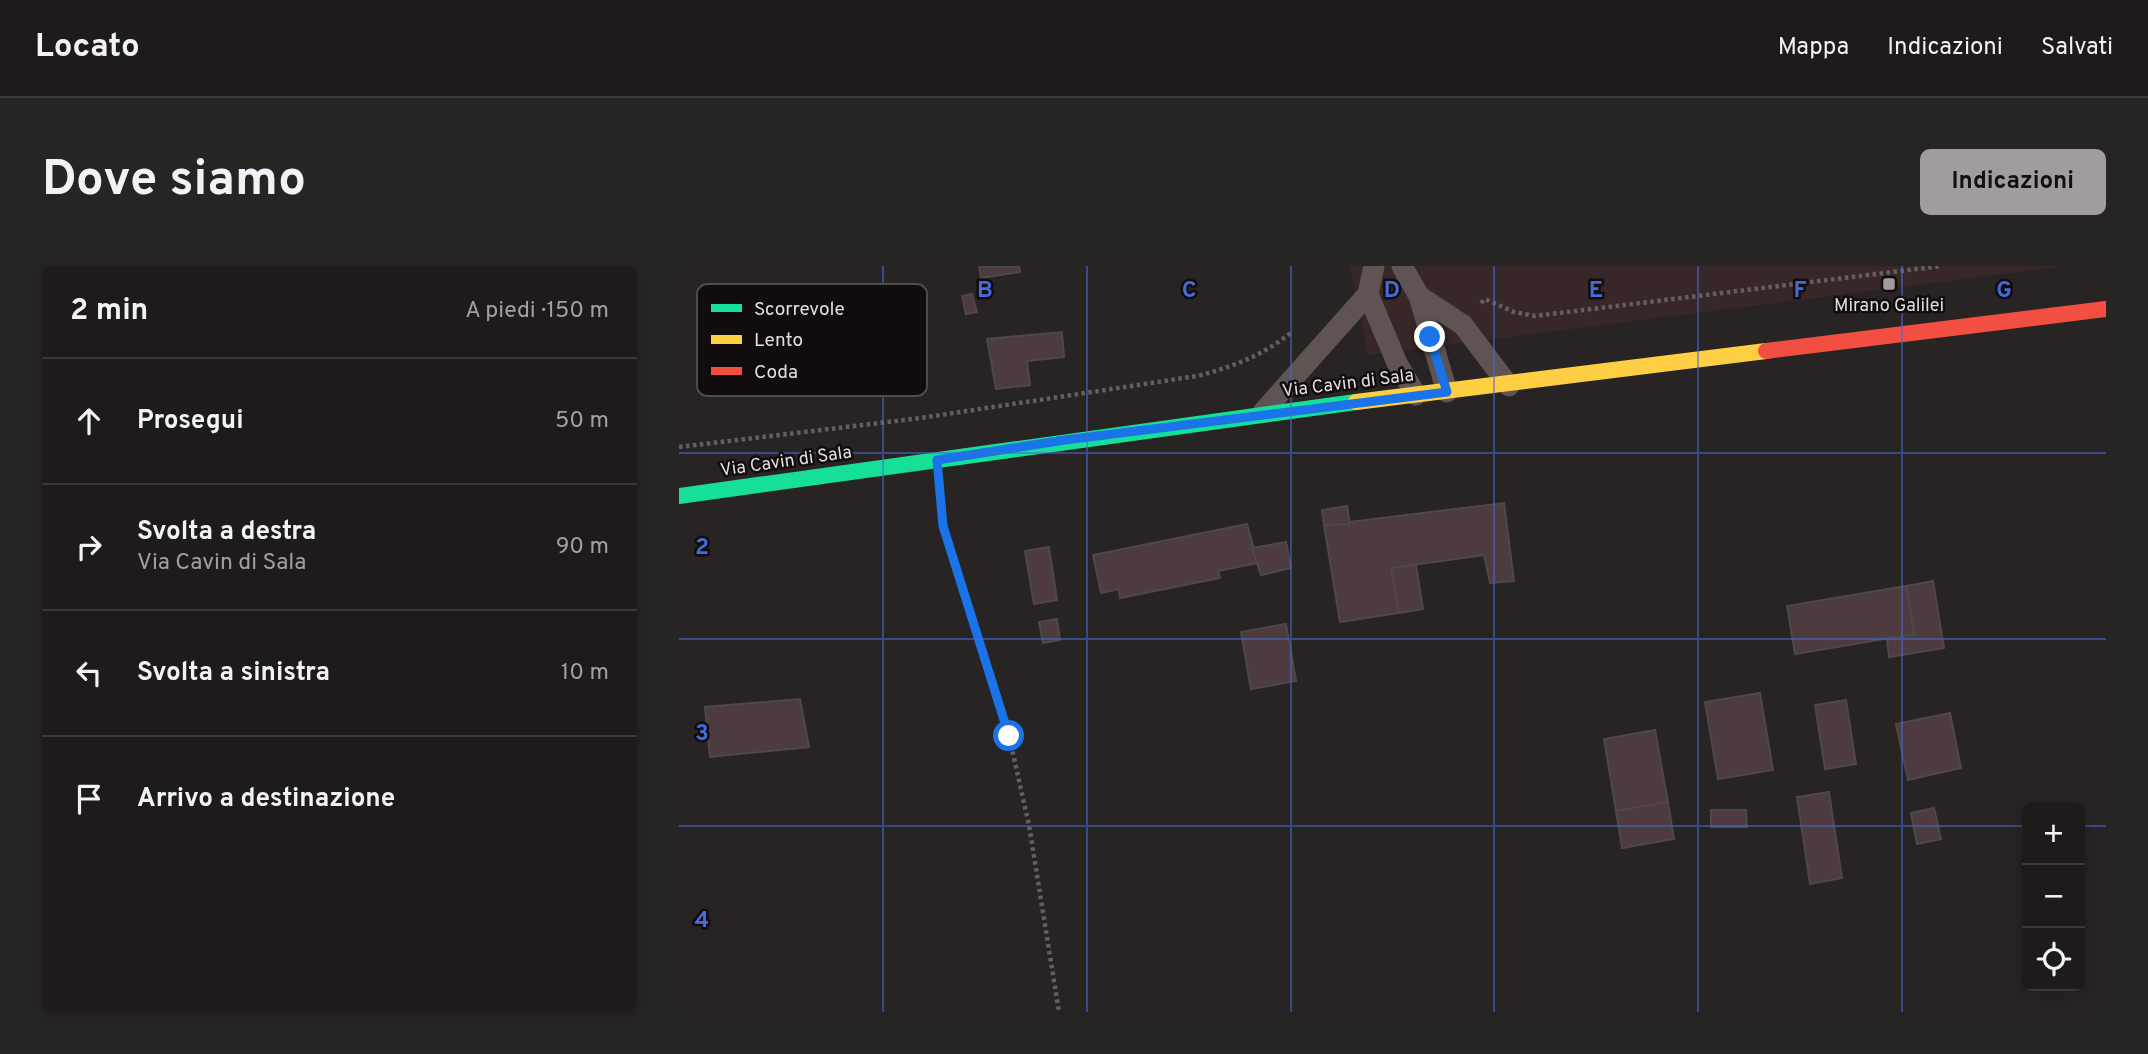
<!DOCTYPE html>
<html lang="it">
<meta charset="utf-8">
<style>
:root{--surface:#1f1b1b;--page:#272424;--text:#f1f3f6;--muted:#a1a1a3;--line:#3c393a;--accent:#a39c9d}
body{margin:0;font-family:Overpass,sans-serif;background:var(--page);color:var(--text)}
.controls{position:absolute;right:21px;bottom:21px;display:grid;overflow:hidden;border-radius:10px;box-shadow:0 4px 18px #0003}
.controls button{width:63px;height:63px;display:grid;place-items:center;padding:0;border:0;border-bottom:2px solid var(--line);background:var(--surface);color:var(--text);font:35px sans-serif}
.stop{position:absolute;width:21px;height:21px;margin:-16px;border:5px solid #1a73e8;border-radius:50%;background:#fff}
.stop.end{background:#1a73e8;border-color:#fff;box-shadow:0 2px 7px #0008}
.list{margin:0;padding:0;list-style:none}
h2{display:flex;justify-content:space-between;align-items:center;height:91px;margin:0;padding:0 28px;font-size:30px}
h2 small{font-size:23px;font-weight:400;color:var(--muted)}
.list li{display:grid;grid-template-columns:46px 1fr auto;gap:21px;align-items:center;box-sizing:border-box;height:126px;padding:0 28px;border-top:2px solid var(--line)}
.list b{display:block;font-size:26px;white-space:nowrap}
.list p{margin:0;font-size:23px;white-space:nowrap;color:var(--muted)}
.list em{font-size:23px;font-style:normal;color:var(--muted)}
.icon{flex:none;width:38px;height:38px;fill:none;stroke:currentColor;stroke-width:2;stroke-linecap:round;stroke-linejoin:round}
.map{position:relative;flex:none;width:1427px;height:746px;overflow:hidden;border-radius:10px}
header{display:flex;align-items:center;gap:42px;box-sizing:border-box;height:98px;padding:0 35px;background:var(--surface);border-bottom:2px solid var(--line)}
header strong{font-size:33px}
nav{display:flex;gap:38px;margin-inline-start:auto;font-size:24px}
.intro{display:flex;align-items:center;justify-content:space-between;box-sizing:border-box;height:168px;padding:0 42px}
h1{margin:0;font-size:49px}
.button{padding:18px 32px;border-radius:10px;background:var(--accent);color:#111;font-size:24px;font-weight:700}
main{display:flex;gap:42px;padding:0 42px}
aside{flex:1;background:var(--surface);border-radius:10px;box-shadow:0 4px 18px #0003}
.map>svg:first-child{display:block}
.built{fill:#372729}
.building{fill:#4e3b3f;stroke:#4d4849;stroke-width:2}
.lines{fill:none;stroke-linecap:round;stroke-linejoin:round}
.path{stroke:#685e60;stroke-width:4.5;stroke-dasharray:3.5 3.5;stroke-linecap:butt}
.lane{stroke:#5f5354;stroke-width:21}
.fast{stroke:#16e098;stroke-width:16}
.slow{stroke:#ffcf43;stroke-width:16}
.jam{stroke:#f24e42;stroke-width:16}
.route{stroke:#1a73e8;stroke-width:9}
.grid{fill:none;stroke:#456bd9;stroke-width:2;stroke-opacity:0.55}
.poi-dot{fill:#a39c9d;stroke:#110c0d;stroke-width:2.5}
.labels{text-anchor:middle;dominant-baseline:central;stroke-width:5;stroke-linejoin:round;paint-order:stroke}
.poi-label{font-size:18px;fill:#e5ddde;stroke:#110c0d}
.street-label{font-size:18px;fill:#e5ddde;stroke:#110c0d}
.key{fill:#110c0d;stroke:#514b4c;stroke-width:2}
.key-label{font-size:19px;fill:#e5ddde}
.grid-label{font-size:23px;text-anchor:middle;font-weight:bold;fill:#456bd9;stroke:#110c0d;stroke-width:5;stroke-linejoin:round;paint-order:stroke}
</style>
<header>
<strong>Locato</strong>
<nav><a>Mappa</a><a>Indicazioni</a><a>Salvati</a></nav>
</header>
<div class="intro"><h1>Dove siamo</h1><a class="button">Indicazioni</a></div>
<main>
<aside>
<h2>2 min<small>A piedi · 150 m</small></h2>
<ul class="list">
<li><svg class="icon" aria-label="ahead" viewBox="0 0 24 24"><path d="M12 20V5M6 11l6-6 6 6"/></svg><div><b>Prosegui</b></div><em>50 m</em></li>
<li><svg class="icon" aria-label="right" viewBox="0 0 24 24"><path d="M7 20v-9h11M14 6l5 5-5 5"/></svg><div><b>Svolta a destra</b><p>Via Cavin di Sala</p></div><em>90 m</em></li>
<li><svg class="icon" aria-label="left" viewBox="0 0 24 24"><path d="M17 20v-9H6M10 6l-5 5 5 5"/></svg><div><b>Svolta a sinistra</b></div><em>10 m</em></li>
<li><svg class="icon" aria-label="arrive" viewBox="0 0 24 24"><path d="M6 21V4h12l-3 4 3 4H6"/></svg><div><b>Arrivo a destinazione</b></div></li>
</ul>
</aside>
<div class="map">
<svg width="1427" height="746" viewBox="0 0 1427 746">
<rect width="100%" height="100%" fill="#292424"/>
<polygon class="built" points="671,0 1386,0 689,89"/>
<g class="building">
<polygon points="300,0 340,0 341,6 302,12"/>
<polygon points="293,28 298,46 287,48 283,30"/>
<polygon points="383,66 385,91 348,95 351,119 317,123 308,73"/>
<polygon points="825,237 835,315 811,317 805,289 712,302 720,347 661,356 645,259"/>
<polygon points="668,240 671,258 645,259 643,244"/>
<polygon points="568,258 579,297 539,305 541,312 441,332 440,323 422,327 414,289"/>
<polygon points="607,276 612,302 582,309 573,282"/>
<polygon points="370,281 378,334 355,338 346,285"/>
<polygon points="737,299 744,343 720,347 712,302"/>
<polygon points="1254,315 1265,382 1210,391 1208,373 1235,368 1227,320"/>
<polygon points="1227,320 1235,368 1116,388 1108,340"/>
<polygon points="378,353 381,374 364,377 360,356"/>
<polygon points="607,358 617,415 572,423 562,366"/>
<polygon points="1081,427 1094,504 1039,513 1026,436"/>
<polygon points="121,433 130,481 31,491 26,441"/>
<polygon points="1167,434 1177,498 1146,503 1136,439"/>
<polygon points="1271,447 1282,502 1229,514 1217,458"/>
<polygon points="976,464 989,536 937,545 925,473"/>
<polygon points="1150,526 1163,612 1131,618 1118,531"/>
<polygon points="989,536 995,573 943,582 937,545"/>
<polygon points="1255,542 1262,573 1238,578 1232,547"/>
<polygon points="1032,544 1067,544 1068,561 1032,561"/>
</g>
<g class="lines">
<g class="path">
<polyline points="802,37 806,33 835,46 856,50 1262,0"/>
<path d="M 0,181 L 242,152 L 518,110 C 554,101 585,89 614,65"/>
<polyline points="262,230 264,260 330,470 350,559 380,746"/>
</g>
<g class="lane">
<polyline points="723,0 740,30 784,59 830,120"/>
<polyline points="689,28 718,97 737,129"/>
<polyline points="740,30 768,126"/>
<polyline points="584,146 689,28 695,0"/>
</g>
<polyline class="fast" points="0,230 677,136"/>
<polyline class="slow" points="677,136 1087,85"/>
<polyline class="jam" points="1087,85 1427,43"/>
</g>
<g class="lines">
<polyline class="route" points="330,470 264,260 258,194 386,174 768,126 751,71"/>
</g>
<path class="grid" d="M 204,0 L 204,746M 408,0 L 408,746M 612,0 L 612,746M 815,0 L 815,746M 1019,0 L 1019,746M 1223,0 L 1223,746M 0,187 L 1427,187M 0,373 L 1427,373M 0,560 L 1348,560M 1401,560 L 1427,560"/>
<rect class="poi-dot" x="1203" y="11" width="14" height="14" rx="3.5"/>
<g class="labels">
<g class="poi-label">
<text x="1210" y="40">Mirano Galilei</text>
</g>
<g class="street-label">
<text transform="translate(669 118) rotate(-7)">Via Cavin di Sala</text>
<text transform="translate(107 196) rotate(-8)">Via Cavin di Sala</text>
</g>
</g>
<rect x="18" y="18" width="230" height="112" rx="10" class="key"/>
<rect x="32" y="38" width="31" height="8" fill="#16e098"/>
<rect x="32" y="69" width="31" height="9" fill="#ffcf43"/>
<rect x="32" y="101" width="31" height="8" fill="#f24e42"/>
<g class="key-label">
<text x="75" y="49">Scorrevole</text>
<text x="75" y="80">Lento</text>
<text x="75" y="112">Coda</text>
</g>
<g class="grid-label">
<text x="306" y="31">B</text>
<text x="510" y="31">C</text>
<text x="713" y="31">D</text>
<text x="917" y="31">E</text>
<text x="1121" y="31">F</text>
<text x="1325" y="31">G</text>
<text x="23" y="288">2</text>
<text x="23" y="474">3</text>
<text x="23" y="661">4</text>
</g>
</svg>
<div class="controls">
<button>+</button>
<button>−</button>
<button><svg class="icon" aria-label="locate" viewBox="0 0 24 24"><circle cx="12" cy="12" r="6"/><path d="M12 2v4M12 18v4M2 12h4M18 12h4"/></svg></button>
</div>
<div class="stop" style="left:330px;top:470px"></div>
<div class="stop end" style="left:751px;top:71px"></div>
</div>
</main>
